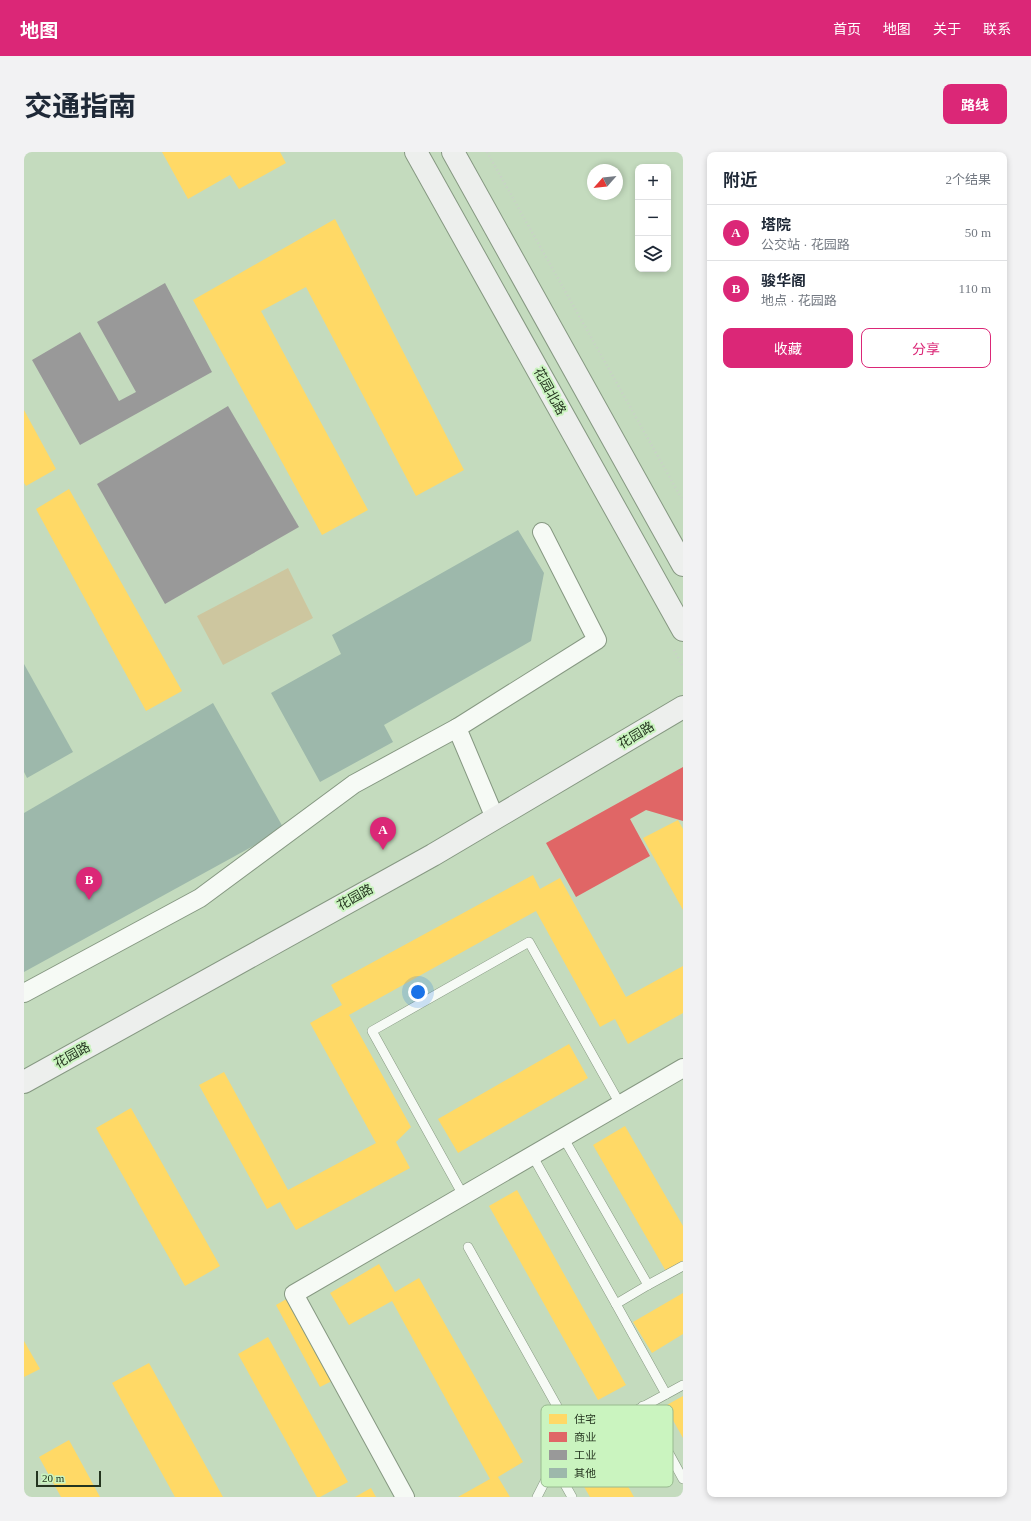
<!DOCTYPE html>
<html lang="zh">
<meta charset="utf-8">
<style>
:root{--surface:#fff;--page:#f2f2f3;--text:#1f2937;--muted:#747a83;--line:#e0e1e3;--accent:#db2777}
body{margin:0;font-family:"Times New Roman","Noto Sans SC",serif;background:var(--page);color:var(--text)}
.controls{position:absolute;right:12px;top:12px;display:grid;overflow:hidden;border-radius:8px;box-shadow:0 2px 6px #0003}
.controls button{width:36px;height:36px;display:grid;place-items:center;padding:0;border:0;border-bottom:1px solid var(--line);background:var(--surface);color:var(--text);font:20px sans-serif}
.compass{position:absolute;left:563px;top:12px;width:36px;height:36px;border-radius:50%;background:var(--surface);box-shadow:0 2px 6px #0003;rotate:243deg}
.scale{position:absolute;left:12px;bottom:10px;width:65px;box-sizing:border-box;padding-left:4px;border:2px solid #24341f;border-top:0;font-size:11px;line-height:14px;white-space:nowrap;color:#24341f;-webkit-text-stroke:3px #caf4bf;paint-order:stroke}
.you{position:absolute;left:394px;top:840px;width:14px;height:14px;margin:-10px;border:3px solid #fff;border-radius:50%;background:#1a73e8;box-shadow:0 0 0 6px #1a73e833}
.badge{display:grid;place-items:center;width:26px;height:26px;border-radius:50%;background:var(--accent);color:#fff;font-size:13px;font-weight:700}
.pin{position:absolute;translate:-50% -33px;filter:drop-shadow(0 1px 2px #0008)}
.pin::after{content:'';position:absolute;top:21px;width:14px;height:12px;background:inherit;clip-path:polygon(0 0,100% 0,50% 100%)}
.list{margin:0;padding:0;list-style:none}
h2{display:flex;justify-content:space-between;align-items:center;height:52px;margin:0;padding:0 16px;font-size:17px}
h2 small{font-size:13px;font-weight:400;color:var(--muted)}
.list li{display:grid;grid-template-columns:26px 1fr auto;gap:12px;align-items:center;box-sizing:border-box;height:56px;padding:0 16px;border-top:1px solid var(--line)}
.list b{display:block;font-size:15px;white-space:nowrap}
.list p{margin:0;font-size:13px;white-space:nowrap;color:var(--muted)}
.list em{font-size:13px;font-style:normal;color:var(--muted)}
.actions{display:flex;gap:8px;padding:12px 16px}
.actions a{flex:1;padding:9px 0;border:1px solid var(--accent);border-radius:8px;text-align:center;font-size:14px;color:var(--accent)}
.actions .main{background:var(--accent);color:#fff}
.icon{flex:none;width:22px;height:22px;fill:none;stroke:currentColor;stroke-width:2;stroke-linecap:round;stroke-linejoin:round}
.map{position:relative;flex:none;width:659px;height:1345px;overflow:hidden;border-radius:8px}
header{display:flex;align-items:center;gap:24px;box-sizing:border-box;height:56px;padding:0 20px;background:var(--accent);color:#fff}
header strong{font-size:19px}
nav{display:flex;gap:22px;margin-inline-start:auto;font-size:14px}
.intro{display:flex;align-items:center;justify-content:space-between;box-sizing:border-box;height:96px;padding:0 24px}
h1{margin:0;font-size:28px}
.button{padding:10px 18px;border-radius:8px;background:var(--accent);color:#fff;font-size:14px;font-weight:700}
main{display:flex;gap:24px;padding:0 24px}
aside{flex:1;background:var(--surface);border-radius:8px;box-shadow:0 2px 6px #0003}
.map>svg:first-child{display:block}
.green{fill:#cdc69f}
.homes{fill:#ffd966}
.shops{fill:#e06666}
.industry{fill:#999}
.building{fill:#9db8ab}
.lines{fill:none;stroke-linecap:round;stroke-linejoin:round}
.lane-casing{stroke:#869882;stroke-width:10}
.street-casing{stroke:#869882;stroke-width:20}
.secondary-casing{stroke:#869882;stroke-width:24}
.path{stroke:#cad1c8;stroke-width:2.5;stroke-dasharray:1 3;stroke-linecap:butt}
.lane{stroke:#f6faf5;stroke-width:9}
.street{stroke:#f6faf5;stroke-width:18}
.secondary{stroke:#edefed;stroke-width:22}
.labels{text-anchor:middle;dominant-baseline:central;stroke-width:4;stroke-linejoin:round;paint-order:stroke}
.street-label{font-size:13px;fill:#24341f;stroke:#caf4bf}
.key{fill:#caf4bf;stroke:#98ba8f;stroke-width:1}
.key-label{font-size:11px;fill:#24341f}
</style>
<header>
<strong>地图</strong>
<nav><a>首页</a><a>地图</a><a>关于</a><a>联系</a></nav>
</header>
<div class="intro"><h1>交通指南</h1><a class="button">路线</a></div>
<main>
<div class="map">
<svg width="659" height="1345" viewBox="0 0 659 1345">
<rect width="100%" height="100%" fill="#c4dbbe"/>
<polygon class="green" points="264,416 289,466 199,513 173,464"/>
<g class="homes">
<polygon points="138,0 256,0 262,11 215,37 206,23 164,47"/>
<polygon points="311,67 440,318 392,344 282,135 237,159 344,358 298,383 169,148"/>
<polygon points="0,258 32,317 2,334 0,331"/>
<polygon points="45,337 158,539 122,559 12,357"/>
<polygon points="654,668 659,677 659,758 619,686"/>
<polygon points="509,723 516,737 536,726 602,845 659,814 659,861 604,892 591,867 576,875 512,759 325,863 387,975 372,990 386,1016 272,1078 256,1050 243,1057 175,933 200,920 264,1038 352,991 286,871 318,853 307,833"/>
<polygon points="545,892 564,926 434,1001 414,967"/>
<polygon points="107,956 196,1114 161,1134 72,976"/>
<polygon points="601,974 659,1074 659,1111 643,1121 569,993"/>
<polygon points="493,1038 602,1233 574,1248 465,1054"/>
<polygon points="355,1112 371,1140 395,1126 499,1310 474,1325 486,1345 434,1345 466,1327 368,1149 325,1173 306,1141"/>
<polygon points="659,1141 659,1182 628,1201 609,1170"/>
<polygon points="266,1145 312,1227 296,1235 252,1153"/>
<polygon points="244,1185 324,1330 296,1345 293,1345 214,1202"/>
<polygon points="0,1189 16,1217 0,1225"/>
<polygon points="125,1211 199,1345 151,1345 88,1231"/>
<polygon points="659,1244 659,1286 641,1254"/>
<polygon points="575,1283 610,1345 566,1345 541,1302"/>
<polygon points="45,1288 76,1345 37,1345 15,1305"/>
<polygon points="347,1336 352,1345 331,1345"/>
</g>
<polygon class="shops" points="659,615 659,669 622,658 606,667 626,704 552,745 522,691"/>
<g class="industry">
<polygon points="141,131 188,220 56,293 8,208 56,180 95,249 112,240 73,170"/>
<polygon points="204,254 275,375 141,452 73,332"/>
</g>
<g class="building">
<polygon points="494,378 520,421 507,489 360,573 369,590 296,630 247,541 317,502 308,483"/>
<polygon points="0,512 49,600 3,626 0,620"/>
<polygon points="189,551 260,677 0,820 0,661"/>
</g>
<g class="lines">
<g class="lane-casing">
<g id="lane">
<polyline points="508,1003 592,1152 624,1133 539,985"/>
<polyline points="439,1043 348,879 505,790 596,952"/>
<polyline points="444,1095 553,1290"/>
<polyline points="624,1133 659,1114"/>
<polyline points="592,1152 642,1242"/>
<polyline points="619,1254 659,1327"/>
<polyline points="530,1313 548,1345"/>
<polyline points="513,1345 536,1300 659,1233"/>
</g>
</g>
<g class="street-casing">
<g id="street">
<polyline points="433,576 573,488 518,380"/>
<polyline points="0,841 176,746 330,632 433,576 471,666"/>
<polyline points="381,1345 270,1142 659,916"/>
</g>
</g>
<g class="secondary-casing">
<g id="secondary">
<polyline points="392,0 659,478"/>
<polyline points="429,0 659,413"/>
<polyline points="0,930 409,703 659,555"/>
</g>
</g>
<g class="path">
<polyline points="463,0 659,349"/>
<polyline points="650,498 659,515"/>
</g>
<use href="#lane" class="lane"/>
<use href="#street" class="street"/>
<use href="#secondary" class="secondary"/>
</g>
<g class="labels">
<g class="street-label">
<text transform="translate(526 239) rotate(61)">花园北路</text>
<text transform="translate(612 583) rotate(-31)">花园路</text>
<text transform="translate(331 745) rotate(-29)">花园路</text>
<text transform="translate(48 903) rotate(-29)">花园路</text>
</g>
</g>
<rect x="517" y="1253" width="132" height="82" rx="6" class="key"/>
<rect x="525" y="1262" width="18" height="10" fill="#ffd966"/>
<rect x="525" y="1280" width="18" height="10" fill="#e06666"/>
<rect x="525" y="1298" width="18" height="10" fill="#999"/>
<rect x="525" y="1316" width="18" height="10" fill="#9db8ab"/>
<g class="key-label">
<text x="550" y="1271">住宅</text>
<text x="550" y="1289">商业</text>
<text x="550" y="1307">工业</text>
<text x="550" y="1325">其他</text>
</g>
</svg>
<div class="controls">
<button>+</button>
<button>−</button>
<button><svg class="icon" aria-label="layers" viewBox="0 0 24 24"><path d="M12 4l9 5-9 5-9-5zM3 14l9 5 9-5"/></svg></button>
</div>
<svg class="compass" viewBox="-18 -18 36 36"><path d="M0-13l5 13h-10z" fill="#e53935"/><path d="M0 13l5-13h-10z" fill="#747a83"/></svg>
<div class="scale">20 m</div>
<div class="you"></div>
<div class="pin badge" style="left:359px;top:698px">A</div>
<div class="pin badge" style="left:65px;top:748px">B</div>
</div>
<aside>
<h2>附近<small>2个结果</small></h2>
<ul class="list">
<li><span class="badge">A</span><div><b>塔院</b><p>公交站 · 花园路</p></div><em>50 m</em></li>
<li><span class="badge">B</span><div><b>骏华阁</b><p>地点 · 花园路</p></div><em>110 m</em></li>
</ul>
<div class="actions"><a class="main">收藏</a><a>分享</a></div>
</aside>
</main>
